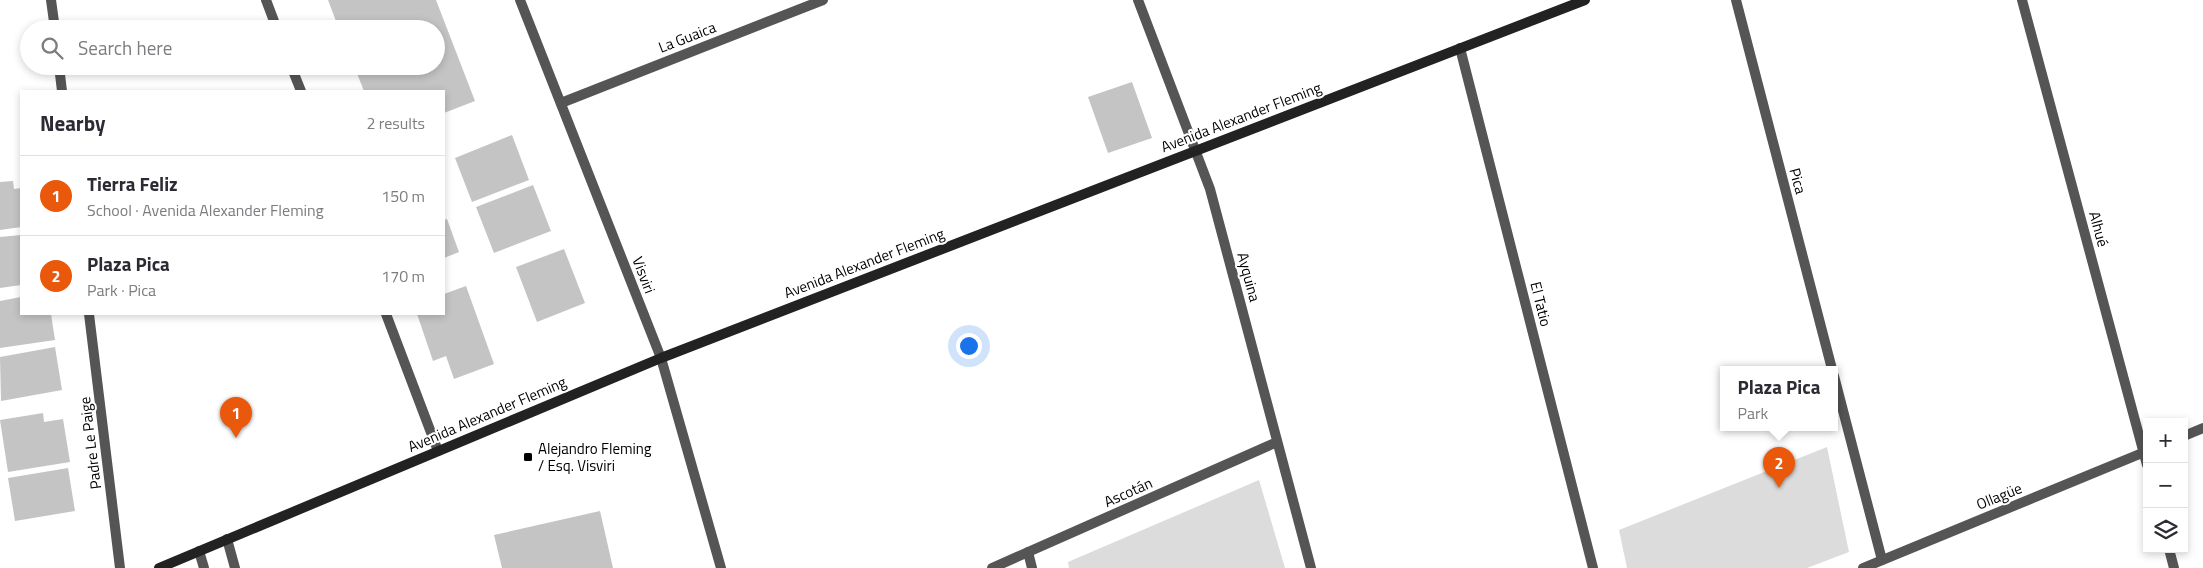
<!DOCTYPE html>
<meta charset="utf-8">
<style>
:root{--surface:#fff;--page:#f2f2f3;--text:#2b2b33;--muted:#7c7c81;--line:#e1e1e2;--accent:#ea580c}
body{margin:0;font-family:"Titillium Web",sans-serif;background:var(--page);color:var(--text)}
.controls{position:absolute;right:15px;bottom:15px;display:grid;overflow:hidden;border-radius:0px;box-shadow:0 2px 8px #0003}
.controls button{width:45px;height:45px;display:grid;place-items:center;padding:0;border:0;border-bottom:1px solid var(--line);background:var(--surface);color:var(--text);font:25px sans-serif}
.you{position:absolute;left:968px;top:345px;width:18px;height:18px;margin:-12px;border:4px solid #fff;border-radius:50%;background:#1a73e8;box-shadow:0 0 0 8px #1a73e833}
.badge{display:grid;place-items:center;width:32px;height:32px;border-radius:50%;background:var(--accent);color:#fff;font-size:16px;font-weight:700}
.pin{position:absolute;translate:-50% -41px;filter:drop-shadow(0 1px 2px #0008)}
.pin::after{content:'';position:absolute;top:26px;width:18px;height:15px;background:inherit;clip-path:polygon(0 0,100% 0,50% 100%)}
.popup{position:absolute;left:1720px;top:366px;width:118px;height:65px;box-sizing:border-box;display:grid;place-content:center;border-radius:0px;background:var(--surface);filter:drop-shadow(0 1px 4px #0005);font-size:16px;white-space:nowrap;color:var(--muted)}
.popup b{font-size:19px;color:var(--text)}
.popup::after{content:'';position:absolute;left:50%;top:100%;margin-left:-10px;border:10px solid transparent;border-top-color:var(--surface)}
.list{margin:0;padding:0;list-style:none}
h2{display:flex;justify-content:space-between;align-items:center;height:65px;margin:0;padding:0 20px;font-size:21px}
h2 small{font-size:16px;font-weight:400;color:var(--muted)}
.list li{display:grid;grid-template-columns:32px 1fr auto;gap:15px;align-items:center;box-sizing:border-box;height:80px;padding:0 20px;border-top:1px solid var(--line)}
.list b{display:block;font-size:19px;white-space:nowrap}
.list p{margin:0;font-size:16px;white-space:nowrap;color:var(--muted)}
.list em{font-size:16px;font-style:normal;color:var(--muted)}
.icon{flex:none;width:28px;height:28px;fill:none;stroke:currentColor;stroke-width:2;stroke-linecap:round;stroke-linejoin:round}
.map{position:relative;flex:none;width:2203px;height:568px;overflow:hidden}
.search{position:absolute;background:var(--surface);box-shadow:0 2px 8px #0003;left:20px;top:20px;width:425px;height:55px;display:flex;align-items:center;gap:12px;box-sizing:border-box;padding:0 18px;border-radius:28px;color:var(--muted);font-size:19px}
.panel{position:absolute;background:var(--surface);box-shadow:0 2px 8px #0003;left:20px;top:90px;width:425px;height:225px;border-radius:0px}
.map>svg:first-child{display:block}
.green{fill:#dcdcdc}
.building{fill:#c4c4c4}
.lines{fill:none;stroke-linecap:round;stroke-linejoin:round}
.lane{stroke:#555;stroke-width:10}
.street{stroke:#555;stroke-width:10}
.secondary{stroke:#222;stroke-width:10}
.poi-dot{fill:#000;stroke:#fff;stroke-width:2}
.labels{text-anchor:middle;dominant-baseline:central;stroke-width:4;stroke-linejoin:round;paint-order:stroke}
.street-label{font-size:15px;fill:#000;stroke:#fff}
.poi-label{font-size:15px;fill:#000;stroke:#fff;text-anchor:start}
</style>
<div class="map">
<svg width="2203" height="568" viewBox="0 0 2203 568">
<rect width="100%" height="100%" fill="#fff"/>
<g class="green">
<polygon points="1827,447 1849,552 1807,568 1627,568 1619,530"/>
<polygon points="1259,480 1285,568 1069,568 1068,562"/>
</g>
<g class="building">
<polygon points="328,0 436,0 475,101 444,113 444,91 364,91 354,66 436,66 436,29 339,29"/>
<polygon points="1132,82 1152,138 1108,153 1088,97"/>
<polygon points="512,135 529,180 472,202 455,158"/>
<polygon points="13,181 14,189 21,188 21,227 0,230 0,182"/>
<polygon points="533,185 551,231 494,253 476,207"/>
<polygon points="447,219 459,252 444,258 444,220"/>
<polygon points="21,235 21,285 0,288 0,237"/>
<polygon points="564,249 585,303 537,322 516,267"/>
<polygon points="466,286 494,364 454,379 446,356 433,361 417,314 444,314 444,294"/>
<polygon points="21,297 21,314 51,314 55,340 0,348 0,301"/>
<polygon points="55,347 62,390 1,401 0,357"/>
<polygon points="43,413 44,422 63,419 70,462 8,472 0,420"/>
<polygon points="68,468 75,511 15,521 8,478"/>
<polygon points="600,511 613,568 502,568 494,535"/>
</g>
<g class="lines">
<g class="lane">
<polyline points="227,539 235,568"/>
<polyline points="199,551 204,568"/>
</g>
<g class="street">
<polyline points="51,0 55,29"/>
<polyline points="266,0 277,29"/>
<polyline points="520,0 661,358 721,568"/>
<polyline points="1138,0 1210,189 1311,568"/>
<polyline points="1736,0 1832,369"/>
<polyline points="2022,0 2147,465"/>
<polyline points="1460,48 1593,568"/>
<polyline points="59,66 62,91"/>
<polyline points="291,66 301,91"/>
<polyline points="561,103 823,0"/>
<polyline points="89,314 120,568"/>
<polyline points="386,314 438,451"/>
<polyline points="1834,376 1882,560"/>
<polyline points="2184,436 2203,428"/>
<polyline points="2169,549 2174,568"/>
<polyline points="1028,552 1032,568"/>
<polyline points="992,568 1277,442"/>
<polyline points="1863,568 2147,451"/>
</g>
<polyline class="secondary" points="159,568 661,358 1585,0"/>
</g>
<rect class="poi-dot" x="523" y="452" width="10" height="10" rx="2.5"/>
<g class="labels">
<g class="street-label">
<text transform="translate(687 37) rotate(-21)">La Guaica</text>
<text transform="translate(1241 117) rotate(-21)">Avenida Alexander Fleming</text>
<text transform="translate(1798 181) rotate(75)">Pica</text>
<text transform="translate(2099 229) rotate(75)">Alhué</text>
<text transform="translate(864 263) rotate(-21)">Avenida Alexander Fleming</text>
<text transform="translate(644 275) rotate(69)">Visviri</text>
<text transform="translate(1249 277) rotate(75)">Ayquina</text>
<text transform="translate(1541 304) rotate(76)">El Tatio</text>
<text transform="translate(487 414) rotate(-23)">Avenida Alexander Fleming</text>
<text transform="translate(90 443) rotate(-97)">Padre Le Paige</text>
<text transform="translate(1128 492) rotate(-24)">Ascotán</text>
<text transform="translate(1999 496) rotate(-22)">Ollagüe</text>
</g>
<g class="poi-label">
<text x="538" y="448">Alejandro Fleming<tspan x="538" dy="17">/ Esq. Visviri</tspan></text>
</g>
</g>
</svg>
<div class="controls">
<button>+</button>
<button>−</button>
<button><svg class="icon" aria-label="layers" viewBox="0 0 24 24"><path d="M12 4l9 5-9 5-9-5zM3 14l9 5 9-5"/></svg></button>
</div>
<div class="you"></div>
<div class="pin badge" style="left:236px;top:438px">1</div>
<div class="pin badge" style="left:1779px;top:488px">2</div>
<div class="popup"><b>Plaza Pica</b>Park</div>
<div class="search"><svg class="icon" aria-label="search" viewBox="0 0 24 24"><circle cx="10" cy="10" r="6"/><path d="M15 15l6 6"/></svg>Search here</div>
<section class="panel">
<h2>Nearby<small>2 results</small></h2>
<ul class="list">
<li><span class="badge">1</span><div><b>Tierra Feliz</b><p>School · Avenida Alexander Fleming</p></div><em>150 m</em></li>
<li><span class="badge">2</span><div><b>Plaza Pica</b><p>Park · Pica</p></div><em>170 m</em></li>
</ul>
</section>
</div>
